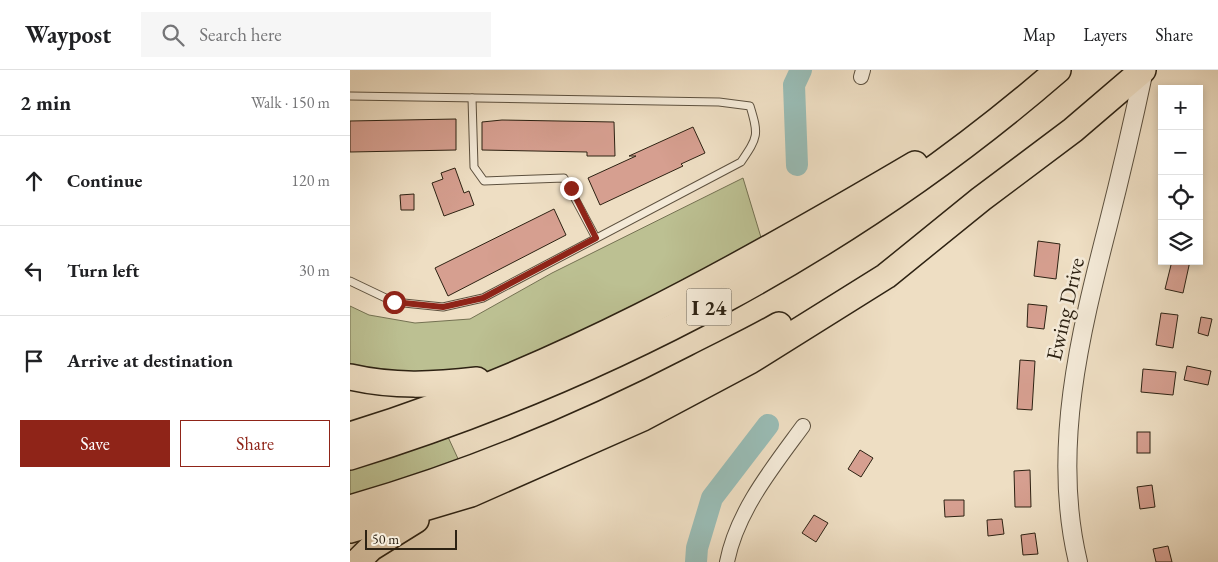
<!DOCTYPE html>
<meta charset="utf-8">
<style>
:root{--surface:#fff;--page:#f6f6f6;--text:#202124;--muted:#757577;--line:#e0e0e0;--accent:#8f2418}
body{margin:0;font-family:"EB Garamond",serif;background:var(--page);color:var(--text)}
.controls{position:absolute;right:15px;top:15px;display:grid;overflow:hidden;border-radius:0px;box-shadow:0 2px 8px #0003}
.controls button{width:45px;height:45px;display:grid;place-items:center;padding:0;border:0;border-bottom:1px solid var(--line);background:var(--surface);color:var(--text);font:25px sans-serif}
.scale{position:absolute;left:15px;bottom:12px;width:92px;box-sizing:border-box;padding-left:5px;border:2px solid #2d2213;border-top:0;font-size:14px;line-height:18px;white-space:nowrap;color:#2d2213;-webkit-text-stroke:4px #f4ead8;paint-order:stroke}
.stop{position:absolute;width:15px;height:15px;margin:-11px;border:4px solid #8f2418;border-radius:50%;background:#fff}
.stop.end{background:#8f2418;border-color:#fff;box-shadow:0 1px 5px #0008}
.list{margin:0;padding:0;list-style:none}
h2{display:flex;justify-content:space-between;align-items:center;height:65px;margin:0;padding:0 20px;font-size:21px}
h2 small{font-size:16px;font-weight:400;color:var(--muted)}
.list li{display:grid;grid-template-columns:32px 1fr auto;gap:15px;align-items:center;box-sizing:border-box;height:90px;padding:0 20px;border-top:1px solid var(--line)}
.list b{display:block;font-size:19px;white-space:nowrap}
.list em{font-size:16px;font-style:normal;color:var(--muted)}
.actions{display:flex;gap:10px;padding:15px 20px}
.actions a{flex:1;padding:11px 0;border:1px solid var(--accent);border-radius:0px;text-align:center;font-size:18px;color:var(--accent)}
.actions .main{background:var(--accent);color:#fff}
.icon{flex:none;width:28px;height:28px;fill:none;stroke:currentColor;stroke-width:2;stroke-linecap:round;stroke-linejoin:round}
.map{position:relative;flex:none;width:868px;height:492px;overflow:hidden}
header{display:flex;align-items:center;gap:30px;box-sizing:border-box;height:70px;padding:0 25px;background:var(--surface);border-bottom:1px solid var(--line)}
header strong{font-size:24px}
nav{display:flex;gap:28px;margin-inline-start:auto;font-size:18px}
.search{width:350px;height:45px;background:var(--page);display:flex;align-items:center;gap:12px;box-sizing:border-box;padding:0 18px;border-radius:0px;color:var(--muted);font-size:19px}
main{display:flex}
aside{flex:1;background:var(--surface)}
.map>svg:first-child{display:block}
.green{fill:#bcc092;stroke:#747152}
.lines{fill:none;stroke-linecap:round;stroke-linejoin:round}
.river{stroke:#99bcb5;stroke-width:22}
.building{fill:#d69f90;stroke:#2d2213}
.service-casing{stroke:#5d513f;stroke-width:9}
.minor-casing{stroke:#5d513f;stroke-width:16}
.tertiary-casing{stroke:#5d513f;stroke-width:20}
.motorway-casing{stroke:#2d2213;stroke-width:28}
.service{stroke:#f4ead8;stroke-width:7}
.minor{stroke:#f4ead8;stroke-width:14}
.tertiary{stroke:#f4ead8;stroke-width:18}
.motorway{stroke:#eedec3;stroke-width:25}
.route{stroke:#8f2418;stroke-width:6}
.labels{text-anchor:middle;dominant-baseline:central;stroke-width:5;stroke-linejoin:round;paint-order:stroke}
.shield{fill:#f4ead8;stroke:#695e4e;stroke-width:1}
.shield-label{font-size:21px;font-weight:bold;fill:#2d2213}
.street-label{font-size:22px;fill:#2d2213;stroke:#f4ead8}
</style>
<header>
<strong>Waypost</strong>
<div class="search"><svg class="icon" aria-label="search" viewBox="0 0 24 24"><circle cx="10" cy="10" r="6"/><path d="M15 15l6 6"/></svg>Search here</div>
<nav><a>Map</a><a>Layers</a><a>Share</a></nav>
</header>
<main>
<aside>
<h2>2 min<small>Walk · 150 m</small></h2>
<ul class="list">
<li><svg class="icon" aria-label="ahead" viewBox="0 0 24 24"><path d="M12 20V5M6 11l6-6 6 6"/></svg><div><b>Continue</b></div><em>120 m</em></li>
<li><svg class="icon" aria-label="left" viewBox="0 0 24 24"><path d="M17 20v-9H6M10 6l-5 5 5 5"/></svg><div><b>Turn left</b></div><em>30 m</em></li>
<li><svg class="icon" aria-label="arrive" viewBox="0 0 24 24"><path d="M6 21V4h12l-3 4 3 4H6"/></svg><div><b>Arrive at destination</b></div></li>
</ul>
<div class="actions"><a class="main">Save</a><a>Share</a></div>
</aside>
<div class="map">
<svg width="868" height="492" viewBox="0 0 868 492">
<rect width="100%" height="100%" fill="#eedec3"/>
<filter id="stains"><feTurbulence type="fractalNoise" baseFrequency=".004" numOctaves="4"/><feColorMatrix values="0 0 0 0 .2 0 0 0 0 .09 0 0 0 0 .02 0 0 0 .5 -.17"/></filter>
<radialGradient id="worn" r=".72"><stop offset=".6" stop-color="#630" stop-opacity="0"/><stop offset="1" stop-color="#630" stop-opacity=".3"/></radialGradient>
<g class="green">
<polygon points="393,108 413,174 154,298 113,307 16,302 0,294 0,236 19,245 65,253 120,249 202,203"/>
<polygon points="98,367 110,393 0,429 0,400"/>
</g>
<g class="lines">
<g class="river">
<polyline points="447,95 444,15 451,0"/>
<polyline points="346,492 347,478 362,428 418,355"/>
</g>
</g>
<g class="building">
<polygon points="106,49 106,80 0,82 0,51"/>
<polygon points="152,50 264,52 265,86 237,86 237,82 132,80 132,52"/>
<polygon points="343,57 355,83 331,94 333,96 250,135 238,108 286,86 279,86"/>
<polygon points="105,98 114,123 119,121 124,135 94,146 82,113 93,109 91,103"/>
<polygon points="64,124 64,140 51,140 50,125"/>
<polygon points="204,139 216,165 98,226 85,198"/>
<polygon points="688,171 710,174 706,209 684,206"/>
<polygon points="822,191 840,191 833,223 815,219"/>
<polygon points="678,234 697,236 694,259 677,257"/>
<polygon points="811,243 828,245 823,278 806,275"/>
<polygon points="851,247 862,249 858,266 848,263"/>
<polygon points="670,290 685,291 682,340 667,339"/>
<polygon points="837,296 861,301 858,315 834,310"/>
<polygon points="793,299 826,302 823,325 791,322"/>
<rect x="787" y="362" width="13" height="21"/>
<polygon points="510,380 523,388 511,407 498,399"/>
<polygon points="680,400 681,437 665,437 664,401"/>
<polygon points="802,415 805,437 790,439 787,417"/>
<polygon points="594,430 614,430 614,446 595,447"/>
<polygon points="464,445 478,453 466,472 452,463"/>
<polygon points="652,449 654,464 638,466 637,450"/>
<polygon points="685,463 688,484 673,485 671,465"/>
<polygon points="818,476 822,492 806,492 803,479"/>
</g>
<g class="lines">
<g class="service-casing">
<g id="service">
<path d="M 0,26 L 369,32 L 400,36 C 409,65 408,67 391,92 L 133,228 L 93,237 L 44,232 L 0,211"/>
<polyline points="122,28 124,97 134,111 214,108 246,168"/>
</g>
</g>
<g class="minor-casing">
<g id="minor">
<polyline points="511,7 513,0"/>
<path d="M 377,492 C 387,441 423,397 453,356"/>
</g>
</g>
<g class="tertiary-casing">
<path id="tertiary" d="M 728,492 C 701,380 730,264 758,155 C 771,104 783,52 794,0"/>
</g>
<g class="motorway-casing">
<g id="motorway">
<path d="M 0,307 C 43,317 84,315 127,310"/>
<path d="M 0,365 C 200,304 385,200 565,94"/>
<path d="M 0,387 C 258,307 504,177 708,0"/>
<path d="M 0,438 C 120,404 238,354 348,297 C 375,283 403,270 429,255"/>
<polyline points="0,460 121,424 293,348 400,291 536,206 631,129 723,60 793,0"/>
<polyline points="7,492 21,478 66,450"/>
</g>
</g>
<use href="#service" class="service"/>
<use href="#minor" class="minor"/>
<use href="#tertiary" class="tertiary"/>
<use href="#motorway" class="motorway"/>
</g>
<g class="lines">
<polyline class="route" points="44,232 93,237 133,228 246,168 221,118"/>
</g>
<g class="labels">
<rect class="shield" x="336.5" y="218.5" width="45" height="37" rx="4"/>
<g class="shield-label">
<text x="359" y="237">I 24</text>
</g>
<g class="street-label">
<text transform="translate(715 239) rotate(-77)">Ewing Drive</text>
</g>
</g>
<rect width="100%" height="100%" filter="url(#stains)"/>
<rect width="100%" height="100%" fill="url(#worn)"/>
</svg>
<div class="controls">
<button>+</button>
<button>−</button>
<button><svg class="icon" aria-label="locate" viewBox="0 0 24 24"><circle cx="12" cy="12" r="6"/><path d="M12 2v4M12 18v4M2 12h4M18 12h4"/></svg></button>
<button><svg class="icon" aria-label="layers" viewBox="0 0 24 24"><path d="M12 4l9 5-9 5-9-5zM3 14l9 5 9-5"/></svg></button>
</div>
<div class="scale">50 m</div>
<div class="stop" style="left:44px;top:232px"></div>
<div class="stop end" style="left:221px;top:118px"></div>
</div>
</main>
